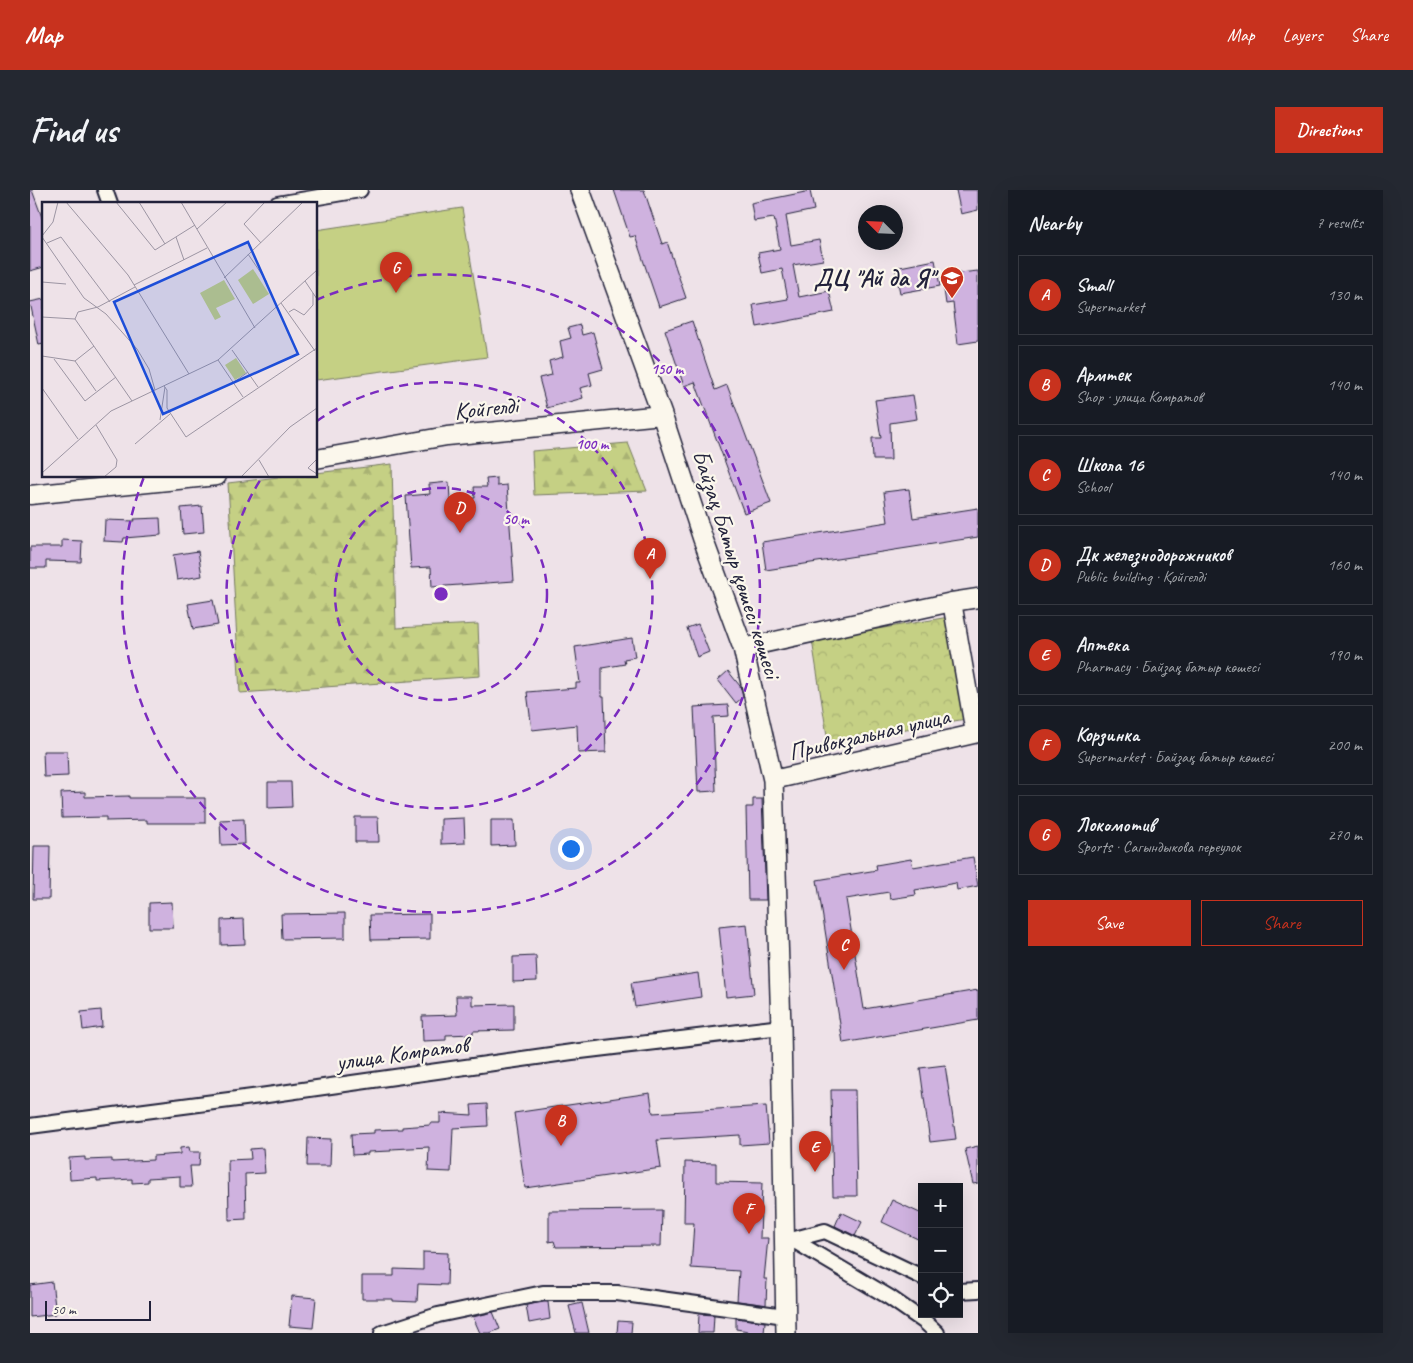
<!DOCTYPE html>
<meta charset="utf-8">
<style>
:root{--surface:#171b24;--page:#242831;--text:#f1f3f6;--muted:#9ea1a6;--line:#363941;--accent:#c8321e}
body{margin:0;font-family:Caveat,sans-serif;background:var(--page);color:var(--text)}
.controls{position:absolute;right:15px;bottom:15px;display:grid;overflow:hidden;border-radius:0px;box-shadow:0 5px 20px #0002}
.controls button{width:45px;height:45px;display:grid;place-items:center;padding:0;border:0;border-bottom:1px solid var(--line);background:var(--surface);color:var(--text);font:25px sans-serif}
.compass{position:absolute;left:828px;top:15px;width:45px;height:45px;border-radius:50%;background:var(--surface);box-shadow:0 5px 20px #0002;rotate:294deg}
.scale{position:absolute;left:15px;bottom:12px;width:106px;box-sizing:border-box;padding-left:5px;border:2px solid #22223b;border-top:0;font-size:14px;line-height:18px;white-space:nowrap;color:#22223b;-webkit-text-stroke:4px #fbf7ec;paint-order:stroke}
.you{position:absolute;left:540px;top:658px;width:18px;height:18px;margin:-12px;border:4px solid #fff;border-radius:50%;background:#1a73e8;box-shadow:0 0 0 8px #1a73e833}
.badge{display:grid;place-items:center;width:32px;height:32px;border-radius:50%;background:var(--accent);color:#fff;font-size:16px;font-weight:700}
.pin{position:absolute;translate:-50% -41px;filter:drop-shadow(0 1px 2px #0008)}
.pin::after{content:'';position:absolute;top:26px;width:18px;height:15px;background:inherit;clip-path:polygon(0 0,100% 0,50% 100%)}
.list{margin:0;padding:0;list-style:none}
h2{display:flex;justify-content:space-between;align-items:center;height:65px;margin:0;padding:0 20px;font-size:21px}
h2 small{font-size:16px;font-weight:400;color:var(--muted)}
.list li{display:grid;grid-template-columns:32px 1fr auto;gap:15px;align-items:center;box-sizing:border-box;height:80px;margin:0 10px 10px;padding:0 10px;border:1px solid var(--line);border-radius:0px}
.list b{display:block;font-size:19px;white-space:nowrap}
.list p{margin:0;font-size:16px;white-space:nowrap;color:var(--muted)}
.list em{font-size:16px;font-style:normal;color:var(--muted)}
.actions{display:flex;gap:10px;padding:15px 20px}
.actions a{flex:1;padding:11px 0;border:1px solid var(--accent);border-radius:0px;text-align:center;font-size:18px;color:var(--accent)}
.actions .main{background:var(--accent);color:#fff}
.icon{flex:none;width:28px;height:28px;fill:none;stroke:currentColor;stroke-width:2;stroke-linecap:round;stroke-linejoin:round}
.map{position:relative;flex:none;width:948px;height:1143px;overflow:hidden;border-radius:0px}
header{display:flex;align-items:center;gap:30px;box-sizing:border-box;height:70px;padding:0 25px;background:var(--accent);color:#fff}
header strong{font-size:24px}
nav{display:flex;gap:28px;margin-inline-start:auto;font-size:18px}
.intro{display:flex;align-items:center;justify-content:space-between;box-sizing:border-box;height:120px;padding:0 30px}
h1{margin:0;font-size:35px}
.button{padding:12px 22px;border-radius:0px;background:var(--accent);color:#fff;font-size:18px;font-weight:700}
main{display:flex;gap:30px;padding:0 30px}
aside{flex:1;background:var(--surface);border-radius:0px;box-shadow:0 5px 20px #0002}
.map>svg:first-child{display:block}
.forest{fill:url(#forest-firs);stroke:#747960}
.park{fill:url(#park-crowns);stroke:#747960}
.pitch{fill:#c5d084;stroke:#747960}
.building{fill:#cfb2df;stroke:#22223b}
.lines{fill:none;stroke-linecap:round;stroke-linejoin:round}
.minor-casing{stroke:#22223b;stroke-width:18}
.tertiary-casing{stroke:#22223b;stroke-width:21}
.secondary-casing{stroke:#22223b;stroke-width:22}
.minor{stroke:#fbf7ec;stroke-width:14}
.tertiary{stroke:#fbf7ec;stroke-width:18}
.secondary{stroke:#fbf7ec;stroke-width:19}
.ring{fill:none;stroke:#7b2cbf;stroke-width:2.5;stroke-dasharray:9 6}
.labels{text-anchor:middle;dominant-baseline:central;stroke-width:4.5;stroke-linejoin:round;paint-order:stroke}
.poi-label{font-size:24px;font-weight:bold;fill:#22223b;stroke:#fbf7ec;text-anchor:end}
.street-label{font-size:24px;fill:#22223b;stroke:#fbf7ec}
.inset-road{fill:none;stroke:#9c95a3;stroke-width:1}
.view{fill:#1d4ed8;fill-opacity:0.15;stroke:#1d4ed8;stroke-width:2.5}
.inset-edge{fill:none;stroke:#22223b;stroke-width:2.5}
.centre{fill:#7b2cbf;stroke:#fbf7ec;stroke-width:2.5}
.ring-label{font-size:15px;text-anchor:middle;font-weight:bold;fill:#7b2cbf;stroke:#fbf7ec;stroke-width:4.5;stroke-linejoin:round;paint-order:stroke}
</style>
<header>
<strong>Map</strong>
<nav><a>Map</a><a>Layers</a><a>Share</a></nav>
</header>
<div class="intro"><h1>Find us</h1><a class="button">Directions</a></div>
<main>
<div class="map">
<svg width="948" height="1143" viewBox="0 0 948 1143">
<defs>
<pattern id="forest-firs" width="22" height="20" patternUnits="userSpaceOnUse" patternTransform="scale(1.25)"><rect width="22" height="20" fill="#c5d084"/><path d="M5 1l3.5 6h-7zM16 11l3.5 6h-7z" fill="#a9b273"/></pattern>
<pattern id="park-crowns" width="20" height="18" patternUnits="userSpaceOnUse" patternTransform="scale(1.25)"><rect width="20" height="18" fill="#c5d084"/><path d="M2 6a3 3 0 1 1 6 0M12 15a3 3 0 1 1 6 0" fill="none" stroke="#a9b273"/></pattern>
</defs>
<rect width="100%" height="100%" fill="#eee2e8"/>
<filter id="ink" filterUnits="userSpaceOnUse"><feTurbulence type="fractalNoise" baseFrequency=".02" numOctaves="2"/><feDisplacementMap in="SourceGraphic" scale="10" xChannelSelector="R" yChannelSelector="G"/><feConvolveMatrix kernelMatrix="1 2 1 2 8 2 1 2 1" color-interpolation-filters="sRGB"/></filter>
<g filter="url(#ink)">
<g class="forest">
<polygon points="598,253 617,301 504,305 502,261"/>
<polygon points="362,274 366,438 448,434 450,486 210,503 198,293 257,286 286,286 286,283"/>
</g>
<polygon class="park" points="919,427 936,529 798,552 782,450"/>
<polygon class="pitch" points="432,18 457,167 286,190 286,40"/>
<g class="building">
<polygon points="0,0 2,0 14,33 14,77 0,81"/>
<polygon points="584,0 614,0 632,54 637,52 656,108 629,117 605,46 600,47"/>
<polygon points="926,0 948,0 948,20 931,24"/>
<polygon points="780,1 784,20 756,26 761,55 789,50 793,70 763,75 769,107 799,101 804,122 727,137 723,115 758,109 752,79 732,83 728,63 750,59 744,28 724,31 721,13"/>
<polygon points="905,70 910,96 870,103 865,78"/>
<polygon points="948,81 948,151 928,154 923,113 916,114 912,85"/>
<polygon points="14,109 14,154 9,155 0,112"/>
<polygon points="662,131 685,200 697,195 741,313 714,323 665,192 654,196 635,140"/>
<polygon points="550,135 552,145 563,142 573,179 559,183 562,195 550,198 553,208 517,218 509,188 522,185 519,171 533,167 530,151 541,148 538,138"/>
<polygon points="883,205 887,229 860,233 861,270 843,270 842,248 851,248 845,210"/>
<polygon points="467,288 467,296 477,295 484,391 402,397 401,377 381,378 376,306 400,304 399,294 419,292 420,310 445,308 444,297 457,297 456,289"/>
<polygon points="879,299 883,328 948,318 948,347 736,380 732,352 858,332 854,302"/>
<polygon points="172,316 174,342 153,344 151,318"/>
<polygon points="130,328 131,345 94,348 93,352 74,351 75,330 105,331 104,329"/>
<polygon points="32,350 52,351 51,372 16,371 16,378 0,378 0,357 32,357"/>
<polygon points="168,361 172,386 147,390 143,365"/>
<polygon points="183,410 188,435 163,439 158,414"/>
<polygon points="668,434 679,462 667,467 657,438"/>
<polygon points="602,448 605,467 594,469 595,474 572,478 572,507 574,507 576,562 548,563 547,535 502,540 497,502 546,498 546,493 550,493 545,457"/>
<polygon points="698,481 710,496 713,507 706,513 688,490"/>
<polygon points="698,515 699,526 683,527 686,601 668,602 664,517"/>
<polygon points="13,561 37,561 38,586 14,587"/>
<polygon points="238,592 261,592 262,617 238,618"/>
<polygon points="55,602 55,607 99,606 99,608 175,608 175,633 117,633 117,630 76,631 76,627 32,628 31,603"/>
<polygon points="723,609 732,609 736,710 718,710 716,617 723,617"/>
<polygon points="325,627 348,627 349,652 325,652"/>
<polygon points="434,628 435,653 411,654 411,629"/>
<polygon points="214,629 215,654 191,655 190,630"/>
<polygon points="461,630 484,630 485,655 461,656"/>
<polygon points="4,656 20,656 19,709 3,709"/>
<polygon points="943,667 948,696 927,700 926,693 885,700 886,705 860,709 859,702 816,709 834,819 948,800 948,830 813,853 787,690 847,680 846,675 881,669 883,677"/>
<polygon points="142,712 143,738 119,738 119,713"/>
<polygon points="315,723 315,748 252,749 251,724"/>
<polygon points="400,724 400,749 341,750 340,725"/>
<polygon points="214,729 215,754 191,755 191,730"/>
<polygon points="717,734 724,804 696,807 689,737"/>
<polygon points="506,766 507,791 483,792 483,767"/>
<polygon points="668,783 671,807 605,817 601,793"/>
<polygon points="426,806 442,806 442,815 484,814 484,840 443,841 443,844 416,845 416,850 393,851 392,826 427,825"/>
<polygon points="71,820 72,837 53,840 51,822"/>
<polygon points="915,875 926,949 900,952 890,878"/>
<polygon points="801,900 825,900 827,1006 803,1006"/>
<polygon points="620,903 623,923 736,916 739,953 710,955 710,945 627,950 631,978 495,998 484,923"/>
<polygon points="457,914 458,936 423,938 421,982 398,981 399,957 361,959 361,961 338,962 338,964 322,965 321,944 344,943 344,940 372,939 372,937 400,935 400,933 410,933 410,923 442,925 441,915"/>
<polygon points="278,948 301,949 300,976 277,976"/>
<polygon points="948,956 948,993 943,994 935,959"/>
<polygon points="159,957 160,962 170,962 169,976 160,976 162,997 150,997 150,986 118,988 118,992 102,993 102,989 67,991 67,988 40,990 39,968 55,967 55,970 82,969 82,972 123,970 123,966 150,964 150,958"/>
<polygon points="233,958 235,983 215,984 216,1029 199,1030 198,970 221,969 220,959"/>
<polygon points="655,972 686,973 686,992 732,993 730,1048 738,1048 734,1089 737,1089 736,1115 707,1111 709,1081 661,1078 664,1033 654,1033"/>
<polygon points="862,1010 892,1024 892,1051 852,1032"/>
<polygon points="632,1020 631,1056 526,1057 524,1051 519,1052 519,1021"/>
<polygon points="811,1022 832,1032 825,1046 805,1036"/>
<polygon points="393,1062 418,1063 417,1095 388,1094 387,1112 363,1111 363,1109 332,1109 332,1086 364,1086 364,1079 393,1080"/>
<polygon points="22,1092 26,1124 0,1127 0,1095"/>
<polygon points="262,1106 286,1108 283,1138 259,1136"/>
<polygon points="514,1112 518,1112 520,1129 499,1133 496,1115"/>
<polygon points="552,1113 559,1143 546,1143 539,1116"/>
<polygon points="463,1122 470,1139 460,1143 450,1143 443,1127"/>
<polygon points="669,1124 684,1125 683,1143 668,1143"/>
<polygon points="706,1128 735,1132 734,1143 718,1143 718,1141 706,1139"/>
<polygon points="588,1131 602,1132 601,1143 587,1143"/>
</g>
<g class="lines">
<g class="minor-casing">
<g id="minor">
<polyline points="75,0 80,14"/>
<polyline points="247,14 330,0"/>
<polyline points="0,936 230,906 542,862 751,837"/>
<polyline points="763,1050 859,1107 895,1132 907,1143"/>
<polyline points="757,1051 795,1041 892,1087"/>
<polyline points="929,1101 948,1100"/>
<polyline points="352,1143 408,1125 513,1103 587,1103 755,1126"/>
</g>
</g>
<g class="tertiary-casing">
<g id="tertiary">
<polyline points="286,269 417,246 632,225"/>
<polyline points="0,305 187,286"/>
<polyline points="922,412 945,543"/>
<polyline points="713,458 922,412 948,408"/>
<polyline points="743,590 948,543"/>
</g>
</g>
<g class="secondary-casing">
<polyline id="secondary" points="550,0 632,225 673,349 713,458 743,590 751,837 756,1143"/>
</g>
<use href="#minor" class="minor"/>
<use href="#tertiary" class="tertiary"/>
<use href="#secondary" class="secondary"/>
</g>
</g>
<g class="ring">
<circle cx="411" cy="404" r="106"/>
<path d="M287 231A213 213 0 1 1 233 286"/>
<path d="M286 110A319 319 0 1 1 114 287"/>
</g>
<defs>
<g id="school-pin" transform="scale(1.25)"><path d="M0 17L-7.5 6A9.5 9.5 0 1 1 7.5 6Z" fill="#c8321e" stroke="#fbf7ec"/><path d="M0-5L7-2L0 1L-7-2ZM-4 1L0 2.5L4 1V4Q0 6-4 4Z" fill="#fff"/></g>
</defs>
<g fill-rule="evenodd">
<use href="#school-pin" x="922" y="88"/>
</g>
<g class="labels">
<g class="poi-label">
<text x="904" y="88">ДЦ "Ай да Я"</text>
</g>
<g class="street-label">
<text transform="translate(456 218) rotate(-6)">Қойгелді</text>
<text transform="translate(707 374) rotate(72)">Байзақ Батыр қөшесі көшесі</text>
<text transform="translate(839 544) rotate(-13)">Привокзальная улица</text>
<text transform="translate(372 863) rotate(-8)">улица Комратов</text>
</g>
</g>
<g transform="translate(12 12)">
<rect width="275" height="275" fill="#eee2e8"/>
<path d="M 182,78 L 193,97 L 174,106 L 179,115 L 173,118 L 158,91 Z" fill="#c5d084"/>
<path d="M 194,156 L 204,171 L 193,178 L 183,163 Z" fill="#c5d084"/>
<path d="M 211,67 L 227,92 L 211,102 L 196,78 Z" fill="#c5d084"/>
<path class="inset-road" d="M 24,0 L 86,73 L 147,172M 74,0 L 113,48 L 153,23M 97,0 L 123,42M 139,0 L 213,126M 155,27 L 185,0M 0,34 L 11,20 L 16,0M 0,35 L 42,96 L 64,112 L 95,147 L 107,167 L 113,188M 134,35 L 142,58M 5,41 L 19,35 L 68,100M 219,41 L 202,22 L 223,0M 206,52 L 225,80M 182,76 L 261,0M 263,79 L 275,97M 0,80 L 24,82M 92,83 L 165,46M 239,101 L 273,149M 247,110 L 252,107 L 262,113 L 271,103 L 271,91M 0,115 L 33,117M 33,117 L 90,199M 33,117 L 36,110 L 56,105 L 93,85M 190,148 L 216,185M 0,154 L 33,159 L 52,144M 12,157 L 43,199M 176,158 L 201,195M 33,159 L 54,189M 192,180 L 206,170M 122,184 L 125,188 L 125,206 L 144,235 L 275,146M 0,186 L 36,237M 43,199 L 74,175M 118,218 L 123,185M 54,223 L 75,258 L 74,265 L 62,275M 93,242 L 128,212M 275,257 L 266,266 L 275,272M 217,258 L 227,275M 0,271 L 69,209 L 176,158 L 275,68M 199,275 L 248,225 L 275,206"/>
<path class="view" d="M 206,40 L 256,152 L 121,212 L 72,100 Z"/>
<rect width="275" height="275" class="inset-edge"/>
</g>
<circle cx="411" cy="404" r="8" class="centre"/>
<g class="ring-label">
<text x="637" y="184">150 m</text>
<text x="562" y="259">100 m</text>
<text x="486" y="334">50 m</text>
</g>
</svg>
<div class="controls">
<button>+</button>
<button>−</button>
<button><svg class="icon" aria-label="locate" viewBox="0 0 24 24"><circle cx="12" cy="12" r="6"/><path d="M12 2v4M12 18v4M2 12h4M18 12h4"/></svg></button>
</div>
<svg class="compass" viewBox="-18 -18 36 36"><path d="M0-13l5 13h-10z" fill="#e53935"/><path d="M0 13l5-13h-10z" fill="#9ea1a6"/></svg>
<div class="scale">50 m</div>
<div class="you"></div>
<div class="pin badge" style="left:620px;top:389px">A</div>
<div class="pin badge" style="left:531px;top:956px">B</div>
<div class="pin badge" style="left:814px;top:780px">C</div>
<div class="pin badge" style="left:430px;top:343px">D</div>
<div class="pin badge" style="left:785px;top:982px">E</div>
<div class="pin badge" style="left:719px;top:1044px">F</div>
<div class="pin badge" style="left:366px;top:103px">G</div>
</div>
<aside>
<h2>Nearby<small>7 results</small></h2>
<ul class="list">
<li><span class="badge">A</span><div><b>Small</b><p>Supermarket</p></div><em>130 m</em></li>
<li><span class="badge">B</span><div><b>Армтек</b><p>Shop · улица Комратов</p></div><em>140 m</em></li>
<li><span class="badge">C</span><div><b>Школа 16</b><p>School</p></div><em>140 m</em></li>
<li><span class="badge">D</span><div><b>Дк железнодорожников</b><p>Public building · Қойгелді</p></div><em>160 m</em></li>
<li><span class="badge">E</span><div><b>Аптека</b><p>Pharmacy · Байзақ батыр көшесі</p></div><em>190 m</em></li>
<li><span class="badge">F</span><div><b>Корзинка</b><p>Supermarket · Байзақ батыр көшесі</p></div><em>200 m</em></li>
<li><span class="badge">G</span><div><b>Локомотив</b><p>Sports · Сагындыкова переулок</p></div><em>270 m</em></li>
</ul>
<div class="actions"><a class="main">Save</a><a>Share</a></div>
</aside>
</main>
